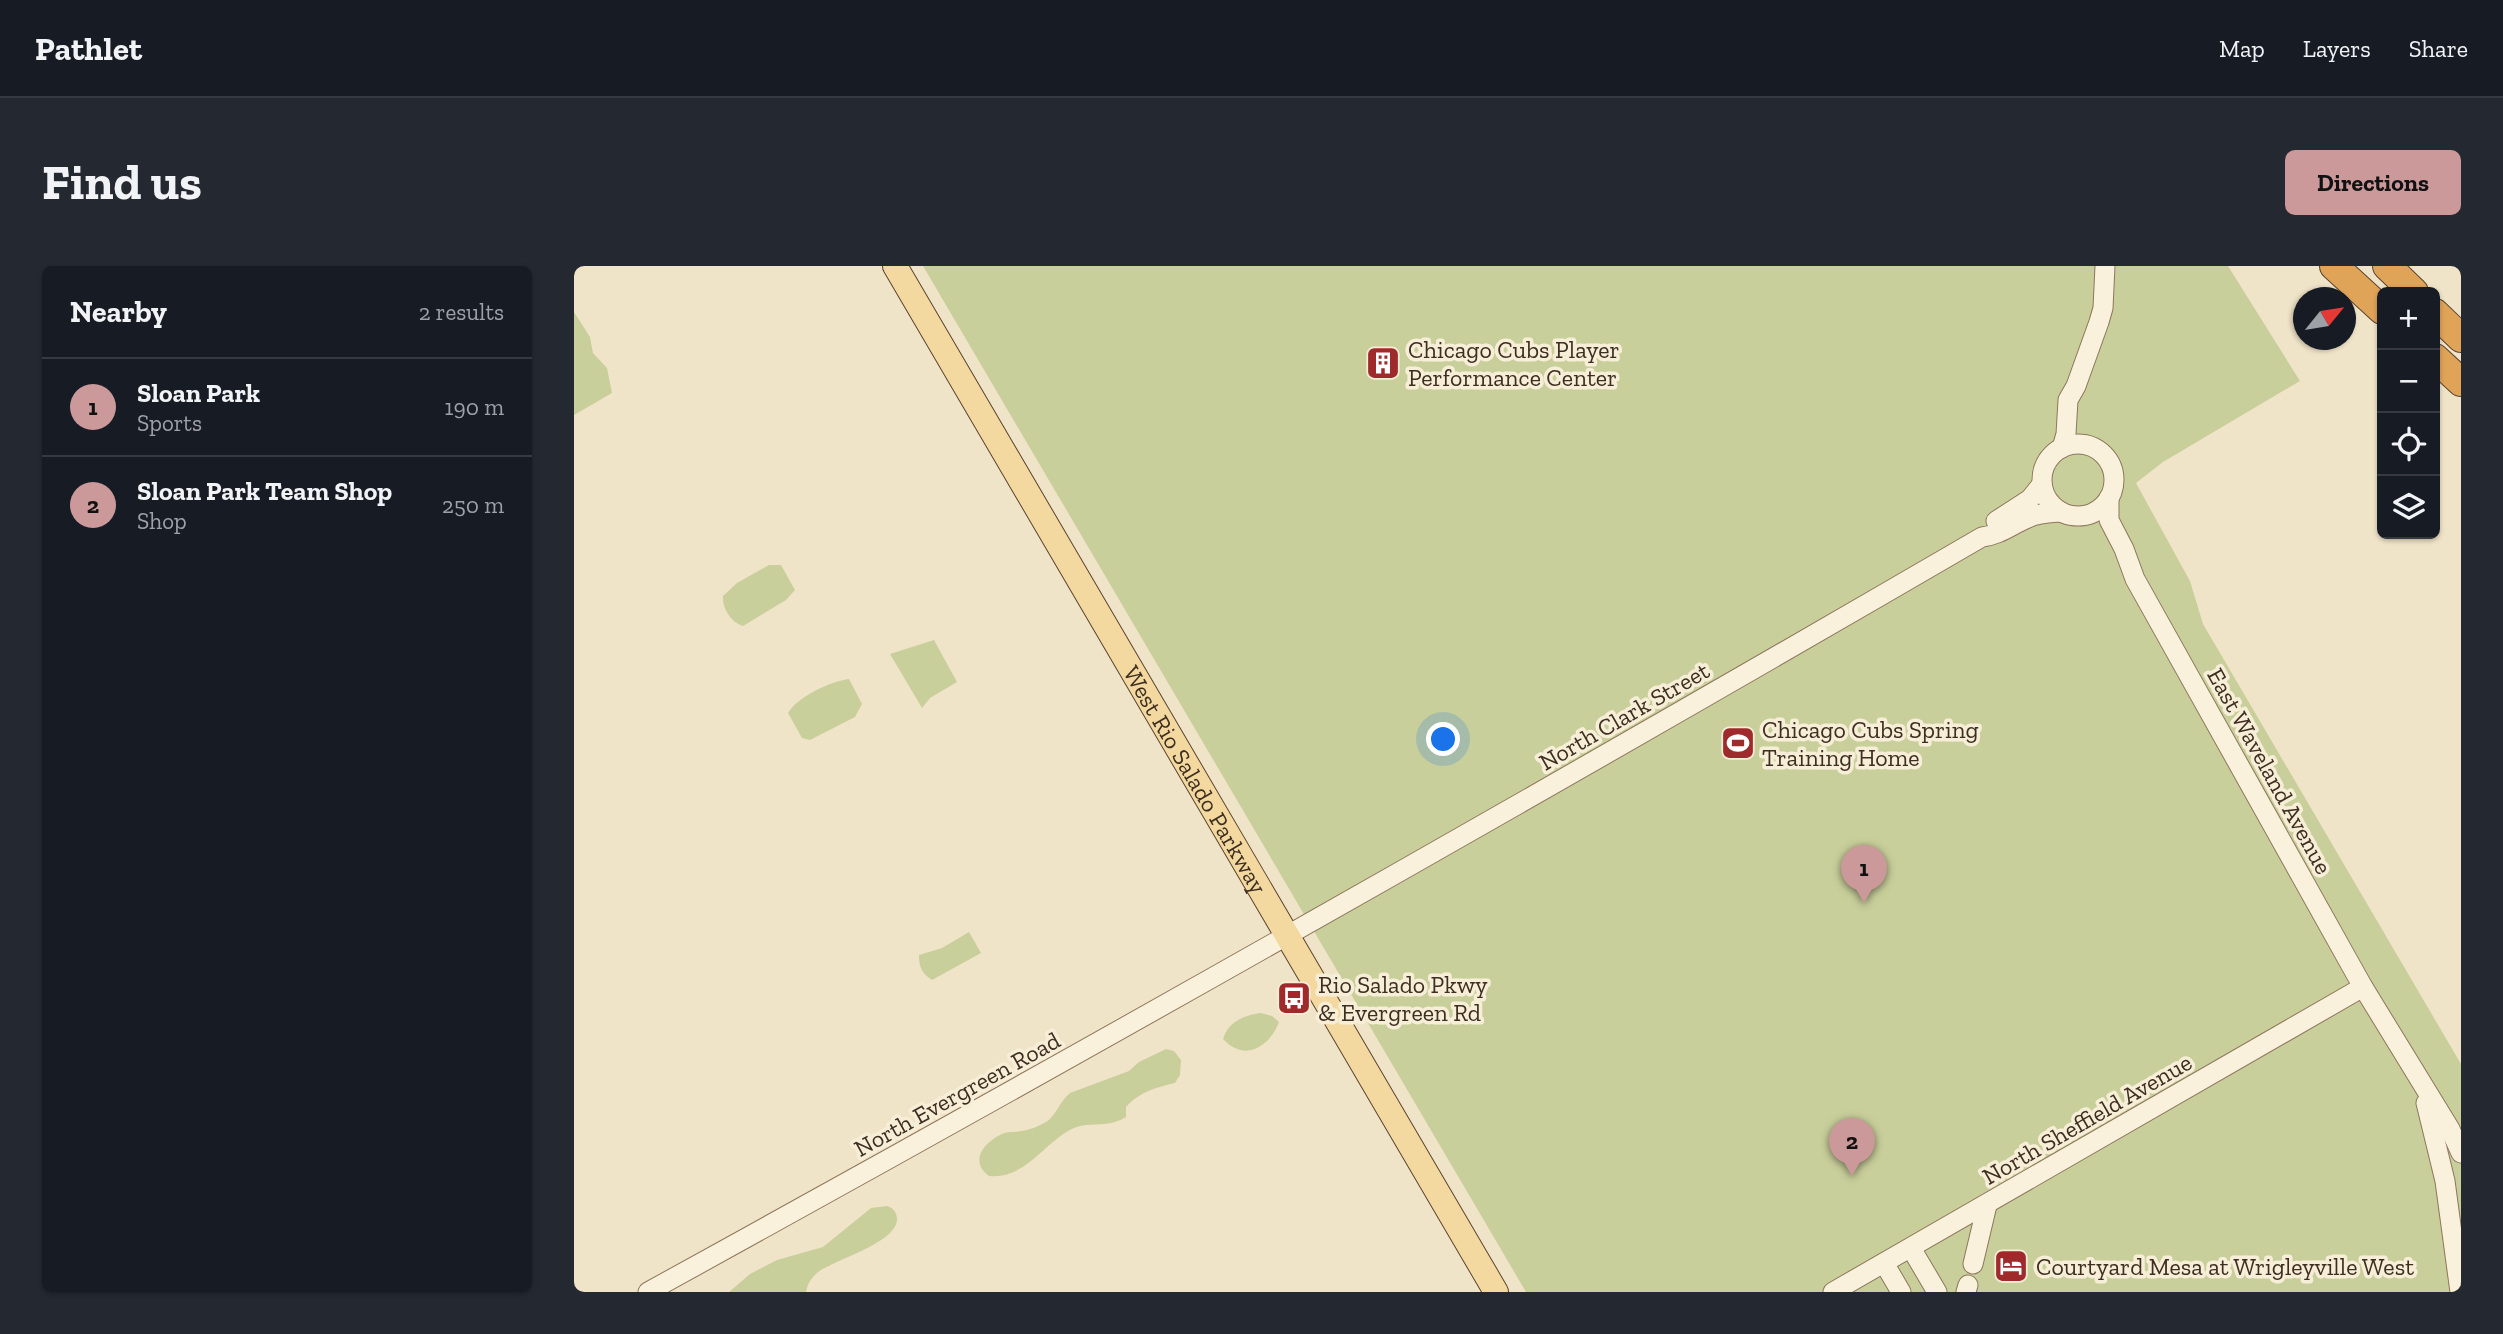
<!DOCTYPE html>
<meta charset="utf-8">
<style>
:root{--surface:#171b24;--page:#242831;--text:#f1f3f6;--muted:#9ea1a6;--line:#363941;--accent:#cc999b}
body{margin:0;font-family:"Zilla Slab",serif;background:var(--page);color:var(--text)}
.controls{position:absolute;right:21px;top:21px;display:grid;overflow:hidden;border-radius:10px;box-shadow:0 2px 5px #0004}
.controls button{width:63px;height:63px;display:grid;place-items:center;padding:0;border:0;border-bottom:2px solid var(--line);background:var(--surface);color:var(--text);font:35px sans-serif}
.compass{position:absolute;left:1719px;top:21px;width:63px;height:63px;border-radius:50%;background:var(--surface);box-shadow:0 2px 5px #0004;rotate:60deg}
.you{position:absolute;left:870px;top:474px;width:24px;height:24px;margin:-18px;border:5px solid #fff;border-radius:50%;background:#1a73e8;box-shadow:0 0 0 10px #1a73e833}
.badge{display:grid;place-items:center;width:46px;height:46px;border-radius:50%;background:var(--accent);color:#111;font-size:23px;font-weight:700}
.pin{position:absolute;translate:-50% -58px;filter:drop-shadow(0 2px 4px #0008)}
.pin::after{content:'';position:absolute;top:37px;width:24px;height:21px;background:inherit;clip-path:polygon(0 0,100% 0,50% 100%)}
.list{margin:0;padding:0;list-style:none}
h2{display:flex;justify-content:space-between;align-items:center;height:91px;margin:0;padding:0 28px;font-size:30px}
h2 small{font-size:23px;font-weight:400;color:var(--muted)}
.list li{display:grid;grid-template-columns:46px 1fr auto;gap:21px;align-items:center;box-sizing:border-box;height:98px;padding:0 28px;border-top:2px solid var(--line)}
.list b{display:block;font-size:26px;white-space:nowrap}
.list p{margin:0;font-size:23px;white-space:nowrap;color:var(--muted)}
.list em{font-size:23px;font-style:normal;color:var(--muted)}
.icon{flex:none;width:38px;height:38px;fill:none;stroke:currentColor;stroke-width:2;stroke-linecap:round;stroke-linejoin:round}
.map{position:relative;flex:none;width:1887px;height:1026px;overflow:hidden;border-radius:10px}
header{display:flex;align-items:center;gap:42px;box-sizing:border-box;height:98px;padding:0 35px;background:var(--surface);border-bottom:2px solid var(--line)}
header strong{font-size:33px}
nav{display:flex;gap:38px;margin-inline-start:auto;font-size:24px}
.intro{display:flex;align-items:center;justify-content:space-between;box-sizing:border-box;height:168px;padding:0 42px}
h1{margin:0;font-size:49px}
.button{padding:18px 32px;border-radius:10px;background:var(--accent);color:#111;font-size:24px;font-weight:700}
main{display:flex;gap:42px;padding:0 42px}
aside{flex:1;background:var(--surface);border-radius:10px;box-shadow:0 2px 5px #0004}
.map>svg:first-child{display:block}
.green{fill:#c9cf9b}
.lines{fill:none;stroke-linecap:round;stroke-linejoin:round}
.minor-casing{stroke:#8d765c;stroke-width:21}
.major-casing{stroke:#5b4430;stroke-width:26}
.highway-casing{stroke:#5b4430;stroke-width:30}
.minor{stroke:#faf1dc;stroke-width:19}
.major{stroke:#f3d9a0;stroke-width:24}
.highway{stroke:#e0a458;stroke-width:28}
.labels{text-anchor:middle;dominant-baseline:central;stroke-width:7;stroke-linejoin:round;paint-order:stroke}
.poi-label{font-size:24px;fill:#3d2e20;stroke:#f7eed8;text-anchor:start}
.street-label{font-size:24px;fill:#3d2e20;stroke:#f7eed8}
</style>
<header>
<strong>Pathlet</strong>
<nav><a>Map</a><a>Layers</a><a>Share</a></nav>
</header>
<div class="intro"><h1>Find us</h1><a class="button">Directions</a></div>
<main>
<aside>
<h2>Nearby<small>2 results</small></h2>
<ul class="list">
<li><span class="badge">1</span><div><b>Sloan Park</b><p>Sports</p></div><em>190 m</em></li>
<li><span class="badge">2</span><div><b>Sloan Park Team Shop</b><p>Shop</p></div><em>250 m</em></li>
</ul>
</aside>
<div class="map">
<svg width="1887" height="1026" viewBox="0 0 1887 1026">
<rect width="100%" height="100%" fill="#f0e4c8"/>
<g class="green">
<polygon points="349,0 1654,0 1726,115 1589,196 1562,217 1616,315 1629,358 1887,798 1887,1026 952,1026"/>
<polygon points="0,46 16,71 19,87 33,102 38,127 0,149"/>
<path d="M 195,299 L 207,299 L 221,324 L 212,334 L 169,360 C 157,357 148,342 149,330 L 163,317 Z"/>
<polygon points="360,374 383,416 356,432 348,442 316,388"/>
<path d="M 275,413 L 288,438 L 281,451 L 236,474 L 228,472 L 214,447 C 223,431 257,415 275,413 Z"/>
<path d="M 395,666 L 407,687 L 358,714 C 348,707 345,702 345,689 L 368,682 Z"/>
<path d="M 687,747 L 698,750 L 705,756 C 695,782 670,796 649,773 C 654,756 670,749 687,747 Z"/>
<path d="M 592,783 L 600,785 L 607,794 L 606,809 L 601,817 C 581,822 565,826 552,841 L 552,851 C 531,864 515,853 494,865 C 467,881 450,913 415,910 C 396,896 408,878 426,869 C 433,865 439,867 447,865 C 456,864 465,860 472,856 C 481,851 486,835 496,827 L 555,805 L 565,796 Z"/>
<path d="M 313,940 C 319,942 322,945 323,952 C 325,977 259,994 243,1007 C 236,1013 234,1018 232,1026 L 155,1026 L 176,1008 L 203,994 L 249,981 L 297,942 Z"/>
</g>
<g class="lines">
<g class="minor-casing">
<g id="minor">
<circle cx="1504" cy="214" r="36"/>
<polyline points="1488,182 1492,168 1494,134 1502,120 1525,56 1529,42 1531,0"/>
<polyline points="1535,232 1535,254 1550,283 1561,313 1789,721 1876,863 1887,887"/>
<polyline points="1422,255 1456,233 1468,218"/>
<polyline points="1852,837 1871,915 1886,1026"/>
<polyline points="1337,982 1363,1026"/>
<polyline points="1310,997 1327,1026"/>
<polyline points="1399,998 1413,939"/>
<path d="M 74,1026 C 521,780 966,528 1408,271 C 1426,269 1437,259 1454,252 C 1465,247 1475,247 1487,246"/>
<polyline points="1259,1026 1789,721"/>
<polyline points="1392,1026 1394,1019"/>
</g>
</g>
<g class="major-casing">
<g id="major">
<path id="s1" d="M 321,0 L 922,1026"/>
</g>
</g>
<g class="highway-casing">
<g id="highway">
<polyline points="1760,0 1808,44"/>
<polyline points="1813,0 1840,26"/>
<polyline points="1861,47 1887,72"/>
<polyline points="1861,92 1887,116"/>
</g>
</g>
<use href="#minor" class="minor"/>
<use href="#major" class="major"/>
<use href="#highway" class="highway"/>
</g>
<defs>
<g id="building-square" transform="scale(1.75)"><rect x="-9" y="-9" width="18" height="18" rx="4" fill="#9e2a2b" stroke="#f7eed8"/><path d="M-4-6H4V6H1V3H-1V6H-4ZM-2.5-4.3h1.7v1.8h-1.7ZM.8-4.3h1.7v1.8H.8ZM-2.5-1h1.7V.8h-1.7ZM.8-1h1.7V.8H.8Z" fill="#fff"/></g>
<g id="stadium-square" transform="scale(1.75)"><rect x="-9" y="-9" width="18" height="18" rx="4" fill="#9e2a2b" stroke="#f7eed8"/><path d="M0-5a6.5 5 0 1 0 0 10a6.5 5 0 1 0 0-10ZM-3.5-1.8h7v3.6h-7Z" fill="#fff"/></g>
<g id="bus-square" transform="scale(1.75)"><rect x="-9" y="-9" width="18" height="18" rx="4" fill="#9e2a2b" stroke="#f7eed8"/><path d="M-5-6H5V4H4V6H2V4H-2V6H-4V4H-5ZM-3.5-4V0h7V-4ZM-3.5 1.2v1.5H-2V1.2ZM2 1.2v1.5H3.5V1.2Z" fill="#fff"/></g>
<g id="hotel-square" transform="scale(1.75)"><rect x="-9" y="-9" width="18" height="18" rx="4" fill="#9e2a2b" stroke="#f7eed8"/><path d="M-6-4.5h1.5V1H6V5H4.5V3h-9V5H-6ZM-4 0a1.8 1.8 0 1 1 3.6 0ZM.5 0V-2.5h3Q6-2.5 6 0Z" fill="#fff"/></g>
</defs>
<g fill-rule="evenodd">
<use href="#building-square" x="809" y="97"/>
<use href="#stadium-square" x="1164" y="477"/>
<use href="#bus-square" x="720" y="732"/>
<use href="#hotel-square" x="1437" y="1000"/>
</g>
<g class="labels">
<g class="poi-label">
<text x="834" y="83">Chicago Cubs Player<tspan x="834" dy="28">Performance Center</tspan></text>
<text x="1188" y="463">Chicago Cubs Spring<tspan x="1188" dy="28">Training Home</tspan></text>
<text x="744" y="718">Rio Salado Pkwy<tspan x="744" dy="28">&amp; Evergreen Rd</tspan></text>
<text x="1462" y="1000">Courtyard Mesa at Wrigleyville West</text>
</g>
<g class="street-label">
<text transform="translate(1050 450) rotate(-30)">North Clark Street</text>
<text transform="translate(1696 505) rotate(61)">East Waveland Avenue</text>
<text stroke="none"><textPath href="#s1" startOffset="595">West Rio Salado Parkway</textPath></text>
<text transform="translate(383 828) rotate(-29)">North Evergreen Road</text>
<text transform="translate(1513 853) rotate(-30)">North Sheffield Avenue</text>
</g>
</g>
</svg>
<div class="controls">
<button>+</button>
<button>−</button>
<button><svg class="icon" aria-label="locate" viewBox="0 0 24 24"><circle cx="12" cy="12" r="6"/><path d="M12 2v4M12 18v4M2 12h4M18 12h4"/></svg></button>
<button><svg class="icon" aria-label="layers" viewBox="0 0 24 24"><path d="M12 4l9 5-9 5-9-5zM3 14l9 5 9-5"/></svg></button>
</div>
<svg class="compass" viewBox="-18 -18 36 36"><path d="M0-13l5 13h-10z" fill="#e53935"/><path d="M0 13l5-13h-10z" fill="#9ea1a6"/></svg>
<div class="you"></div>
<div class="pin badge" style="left:1290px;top:637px">1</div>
<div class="pin badge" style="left:1278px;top:910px">2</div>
</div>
</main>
